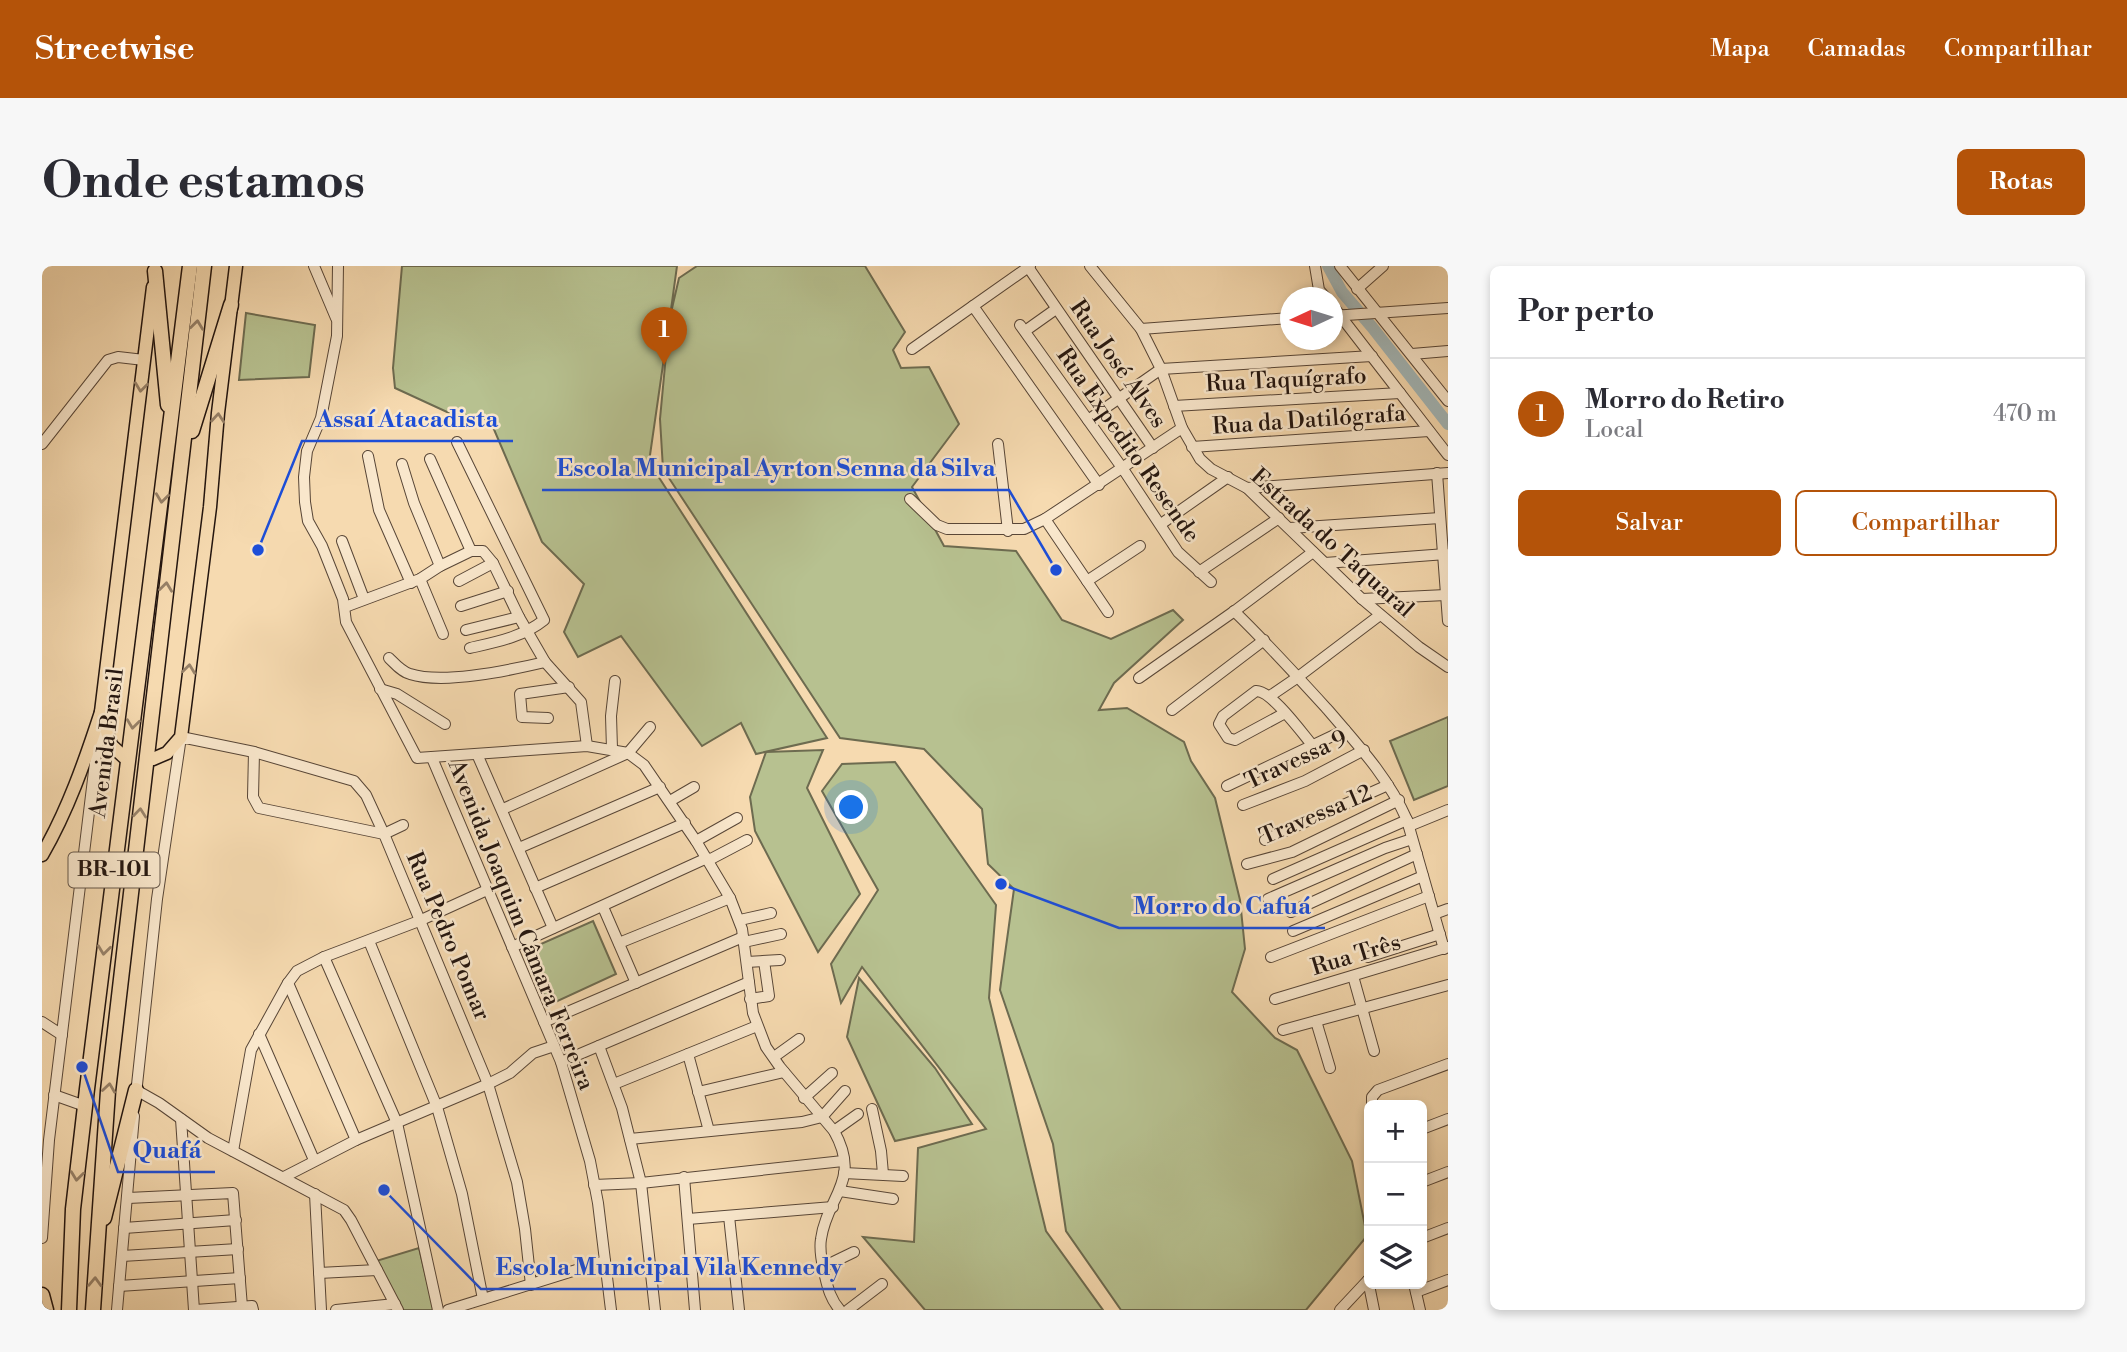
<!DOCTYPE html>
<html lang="pt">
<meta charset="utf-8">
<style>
:root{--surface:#fff;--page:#f7f7f7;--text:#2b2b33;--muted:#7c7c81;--line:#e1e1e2;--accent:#b45309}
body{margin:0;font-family:"Libre Bodoni",serif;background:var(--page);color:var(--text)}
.controls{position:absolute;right:21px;bottom:21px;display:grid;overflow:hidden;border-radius:10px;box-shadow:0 4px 10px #0003}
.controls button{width:63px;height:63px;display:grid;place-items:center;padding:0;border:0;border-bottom:2px solid var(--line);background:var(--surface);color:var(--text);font:35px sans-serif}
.compass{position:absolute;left:1238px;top:21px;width:63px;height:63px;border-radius:50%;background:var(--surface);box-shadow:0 4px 10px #0003;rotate:266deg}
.you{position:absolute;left:810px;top:542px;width:24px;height:24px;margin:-18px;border:5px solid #fff;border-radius:50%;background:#1a73e8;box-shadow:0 0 0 10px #1a73e833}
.badge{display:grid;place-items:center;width:46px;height:46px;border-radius:50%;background:var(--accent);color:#fff;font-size:23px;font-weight:700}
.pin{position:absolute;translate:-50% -58px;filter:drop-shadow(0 2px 4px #0008)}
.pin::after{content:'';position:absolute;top:37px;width:24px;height:21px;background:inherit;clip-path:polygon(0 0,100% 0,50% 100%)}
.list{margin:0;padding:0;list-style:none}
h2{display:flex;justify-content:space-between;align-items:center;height:91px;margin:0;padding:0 28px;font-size:30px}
h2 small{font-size:23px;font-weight:400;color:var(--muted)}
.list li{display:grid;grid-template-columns:46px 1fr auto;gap:21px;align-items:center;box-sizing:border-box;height:112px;padding:0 28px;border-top:2px solid var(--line)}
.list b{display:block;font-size:26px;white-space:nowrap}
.list p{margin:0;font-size:23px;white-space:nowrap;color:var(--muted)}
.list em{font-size:23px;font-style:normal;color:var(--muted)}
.actions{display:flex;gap:14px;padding:21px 28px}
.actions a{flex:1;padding:16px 0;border:2px solid var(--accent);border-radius:10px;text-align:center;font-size:24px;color:var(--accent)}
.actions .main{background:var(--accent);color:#fff}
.icon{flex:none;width:38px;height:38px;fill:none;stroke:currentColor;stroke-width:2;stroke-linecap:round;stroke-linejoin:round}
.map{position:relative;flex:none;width:1406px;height:1044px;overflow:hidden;border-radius:10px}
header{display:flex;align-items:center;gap:42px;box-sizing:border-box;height:98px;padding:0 35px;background:var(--accent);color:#fff}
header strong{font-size:33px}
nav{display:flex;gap:38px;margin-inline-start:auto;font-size:24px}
.intro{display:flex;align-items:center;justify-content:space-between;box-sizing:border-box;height:168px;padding:0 42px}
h1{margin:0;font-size:49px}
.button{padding:18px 32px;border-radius:10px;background:var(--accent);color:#fff;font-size:24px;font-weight:700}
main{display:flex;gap:42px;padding:0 42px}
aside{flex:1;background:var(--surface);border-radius:10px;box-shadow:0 4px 10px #0003}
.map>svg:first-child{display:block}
.green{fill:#b7c190;stroke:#6d6b50;stroke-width:2}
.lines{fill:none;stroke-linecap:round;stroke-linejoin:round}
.river{stroke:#a3b7b8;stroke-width:12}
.minor-casing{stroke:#584637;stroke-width:12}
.major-casing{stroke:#23150f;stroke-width:15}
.highway-casing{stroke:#23150f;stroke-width:17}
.minor{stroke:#f9e7cc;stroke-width:10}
.major{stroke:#f6dab0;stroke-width:12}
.highway{stroke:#f6dab0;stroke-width:14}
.oneway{stroke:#978168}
.labels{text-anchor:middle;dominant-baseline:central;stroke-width:5;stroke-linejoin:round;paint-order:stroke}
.shield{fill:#f9e7cc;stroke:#635448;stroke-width:2}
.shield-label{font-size:21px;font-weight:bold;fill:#23150f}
.street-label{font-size:23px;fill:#23150f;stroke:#f9e7cc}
.leader{fill:none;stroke:#1d4ed8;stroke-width:2.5}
.callout-dot{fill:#1d4ed8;stroke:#f9e7cc;stroke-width:2.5}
.callout-label{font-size:24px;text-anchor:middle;font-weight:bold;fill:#1d4ed8;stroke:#f9e7cc;stroke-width:5;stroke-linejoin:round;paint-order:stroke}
</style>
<header>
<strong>Streetwise</strong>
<nav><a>Mapa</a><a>Camadas</a><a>Compartilhar</a></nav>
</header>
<div class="intro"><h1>Onde estamos</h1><a class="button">Rotas</a></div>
<main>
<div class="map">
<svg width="1406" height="1044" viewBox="0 0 1406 1044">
<rect width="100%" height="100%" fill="#f6dab0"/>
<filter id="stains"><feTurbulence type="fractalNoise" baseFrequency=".00286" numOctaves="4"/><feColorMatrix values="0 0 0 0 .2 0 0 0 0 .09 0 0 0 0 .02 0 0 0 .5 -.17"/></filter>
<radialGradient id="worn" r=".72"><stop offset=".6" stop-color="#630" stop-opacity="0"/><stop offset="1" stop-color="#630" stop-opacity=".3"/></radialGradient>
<g class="green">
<polygon points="360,0 635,0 628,51 637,12 655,0 823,0 863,66 851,84 859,102 887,101 917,158 870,221 902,280 974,285 1020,354 1069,373 1131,344 1141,354 1072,417 1057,444 1085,442 1142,476 1149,495 1173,532 1198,634 1203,683 1190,726 1233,772 1255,784 1310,895 1325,970 1264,1044 1079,1044 1024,965 1011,878 958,724 972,623 946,598 940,543 882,483 798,472 621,203 618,153 627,57 607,196 785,472 714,488 699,457 660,480 579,370 536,391 522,366 542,318 500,276 448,154 405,146 353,122 351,102"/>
<polygon points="204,47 273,59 267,111 197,114"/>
<polygon points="1406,451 1406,520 1372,534 1348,475"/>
<polygon points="781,484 765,522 818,628 776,686 713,565 708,531 724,486"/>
<polygon points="853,496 954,639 947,732 1004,965 1061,1044 883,1044 821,971 872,976 876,882 944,863 820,701 799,737 789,698 836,624 780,525 800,498"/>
<polygon points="551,655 574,708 507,739 483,685"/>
<polygon points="817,712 893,802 930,858 853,875 805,771"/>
<polygon points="377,982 392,1044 359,1044 334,995"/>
</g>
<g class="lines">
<polyline class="river" points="1286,0 1300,26 1330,61 1406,158"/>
<g class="minor-casing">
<g id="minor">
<polyline points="272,0 294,52"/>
<path d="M 296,0 L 295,70 L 279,152 L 265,185 L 262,211 L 263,236 L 266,255 L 280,280 L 301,333 L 304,356 L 375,492 L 545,480 L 586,487 L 602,499 L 654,575 L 688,632 L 700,663 L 711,747 L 724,781 L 738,801 L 792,865 C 820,915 785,930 779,973 C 777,985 780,998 783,1010 C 786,1023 789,1034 798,1044"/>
<polyline points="1048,0 1099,63 1119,103 1140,162 1158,193 1169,203 1205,222 1320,333 1377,381 1406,401"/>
<polyline points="1273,0 1277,24 1284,32"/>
<polyline points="1298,0 1406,135"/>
<polyline points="986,1 1111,182"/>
<polyline points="1315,23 1341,0"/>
<polyline points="1290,39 1406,189"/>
<polyline points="931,40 1057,219"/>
<polyline points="1290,50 1406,42"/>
<polyline points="978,59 1081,203 1136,286 1169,316"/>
<polyline points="1099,63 1248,52"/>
<polyline points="983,65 1014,43"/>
<polyline points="870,83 988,0"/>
<polyline points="1370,88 1406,85"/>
<polyline points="1132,140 1358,127"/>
<polyline points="1046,154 1119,103 1330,90"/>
<path d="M 415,176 L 502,354 C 481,371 454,376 428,382"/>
<polyline points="0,178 66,94 76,91 102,94"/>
<polyline points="956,178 966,265"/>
<polyline points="1150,181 1387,165"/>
<polyline points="326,190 337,244 369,317"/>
<polyline points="388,193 429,285"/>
<polyline points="360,198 372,237 398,300"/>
<polyline points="1395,207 1406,355"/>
<polyline points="1205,222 1406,207"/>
<polyline points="868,233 895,259 905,263 982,263 1003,253 1140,162"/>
<polyline points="1003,253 1066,346"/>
<polyline points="1119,258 1186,211"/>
<polyline points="1248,262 1398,252"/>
<polyline points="300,275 322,333"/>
<polyline points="1283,297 1404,288"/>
<polyline points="1157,306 1237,252"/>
<polyline points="378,313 401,368"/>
<polyline points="417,315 451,297"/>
<polyline points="1045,315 1098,280"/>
<polyline points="1320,333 1404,329"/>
<polyline points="419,340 466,325"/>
<polyline points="303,341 378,313 398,300 429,285 441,285 451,297 477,351 503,396 539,436 545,480"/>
<path d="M 1192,345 C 1225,377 1255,410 1286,444 C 1316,479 1346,511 1365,554 L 1402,683"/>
<polyline points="424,364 477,351"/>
<path d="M 347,392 C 353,398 360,406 368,408 C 402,419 469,404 503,396"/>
<polyline points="1097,412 1194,344 1271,286"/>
<polyline points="338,423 355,428 403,458"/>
<polyline points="1228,430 1256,411 1338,349"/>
<polyline points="1130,444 1222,374"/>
<path d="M 1243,447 L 1193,474 L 1186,472 L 1177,458 L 1181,450 L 1214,425 C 1229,424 1260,467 1271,480"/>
<polyline points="506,452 480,451 478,428 527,421"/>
<polyline points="570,483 569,450 573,415"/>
<polyline points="212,486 211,531 217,542 342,568 361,559"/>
<polyline points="435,488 511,662"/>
<polyline points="390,492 519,796 548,895 556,937 569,1044"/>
<polyline points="1185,520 1303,464"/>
<polyline points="628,535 652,521"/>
<polyline points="1201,539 1263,515 1322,484"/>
<polyline points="461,543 586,487 608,461"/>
<polyline points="1367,560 1406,544"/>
<polyline points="1223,574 1346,519"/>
<polyline points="654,575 695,552"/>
<polyline points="477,582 618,521"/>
<polyline points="667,594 705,574"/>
<polyline points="1205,598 1250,586 1357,534"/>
<polyline points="1231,613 1365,554"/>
<polyline points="493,622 643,557"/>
<polyline points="1226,633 1343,582 1370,573"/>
<polyline points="561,641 594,717"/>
<polyline points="1249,646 1375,588"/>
<polyline points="1392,648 1406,643"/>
<polyline points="698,654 729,647"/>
<polyline points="1251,665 1381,610"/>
<polyline points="327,675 395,841 420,928 441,1033"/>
<polyline points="702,676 739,668"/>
<polyline points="577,677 688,632"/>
<polyline points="470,681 665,592"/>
<polyline points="282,691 355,857 396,1044"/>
<polyline points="1229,691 1387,630"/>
<polyline points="1326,691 1398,668"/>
<polyline points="705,696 738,694"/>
<polyline points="1311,710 1332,785"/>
<polyline points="246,717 314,874"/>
<polyline points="708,733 727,730 722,695"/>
<polyline points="1233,733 1406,681"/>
<polyline points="1274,755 1288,802"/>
<polyline points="0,756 20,769"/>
<polyline points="502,756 701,671"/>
<polyline points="1241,764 1406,719"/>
<polyline points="217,768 272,894"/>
<polyline points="557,780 580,842 599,917 613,1044"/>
<polyline points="646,788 667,865"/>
<polyline points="732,791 757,773"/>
<polyline points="519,796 707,716"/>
<polyline points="572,818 715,760"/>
<polyline points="94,824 117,837 166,872 302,944 309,954 356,1044"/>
<polyline points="656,826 742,806"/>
<polyline points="94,828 115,633 139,471 212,486 312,515 324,529 342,568 446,818 475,916 483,963 489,1019"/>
<polyline points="12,829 43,840"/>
<polyline points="762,832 790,807"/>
<polyline points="1330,839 1330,831 1336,824 1406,798"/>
<polyline points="830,843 839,885 841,908"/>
<polyline points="139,853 152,1044"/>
<polyline points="1380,863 1406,853"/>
<polyline points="792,865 816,848"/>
<polyline points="588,873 760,856 780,851 803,825"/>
<polyline points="191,885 209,784 246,717 255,705 282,691 377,655 445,624"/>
<polyline points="802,907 861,910"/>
<polyline points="242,911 314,874 446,818 468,807 491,787 512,780"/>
<polyline points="642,911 653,1044"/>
<polyline points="1380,916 1406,906"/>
<polyline points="552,919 599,917 801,895"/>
<polyline points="798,925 851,933"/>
<polyline points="273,928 279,1044"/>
<polyline points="86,932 191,927 200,1041"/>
<polyline points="687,950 697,1044"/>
<polyline points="646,953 791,941"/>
<polyline points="82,962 194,954"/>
<polyline points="0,972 7,874 57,464"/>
<polyline points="1380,972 1406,962"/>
<polyline points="80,990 196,983"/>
<polyline points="781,1001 812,986"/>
<polyline points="277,1007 335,1004"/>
<polyline points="1326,1014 1332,1044"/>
<polyline points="1372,1018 1378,1044"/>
<polyline points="77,1020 198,1012"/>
<polyline points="1374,1026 1406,1014"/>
<polyline points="75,1044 92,850"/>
<polyline points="153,1044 210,1040 211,1044"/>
<polyline points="294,1044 353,1038"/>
<polyline points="406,1044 563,995"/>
<polyline points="806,1044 840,1018"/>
<polyline points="1298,1044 1327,1013"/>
</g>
</g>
<g class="major-casing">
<g id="major">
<polyline points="59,446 69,479 82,491"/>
<polyline points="111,493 125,487 139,471 168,241 176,147 194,0"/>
<path d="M 0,589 C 26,544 43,495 59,446 L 111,21"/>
</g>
</g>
<g class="highway-casing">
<g id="highway">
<polyline points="113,5 126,139"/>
<polyline points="150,165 189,39"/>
<polyline points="62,952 94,824"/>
<polyline points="0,1029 4,1044"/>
<polyline points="27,1044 31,943 45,823 148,0"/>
<polyline points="51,1044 66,825 162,0"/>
</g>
</g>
<use href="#minor" class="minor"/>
<use href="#major" class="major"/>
<use href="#highway" class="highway"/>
</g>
<defs><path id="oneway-chevron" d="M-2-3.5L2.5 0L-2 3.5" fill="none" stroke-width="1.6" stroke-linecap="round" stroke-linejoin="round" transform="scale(1.75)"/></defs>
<g class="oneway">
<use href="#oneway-chevron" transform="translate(155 59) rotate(-83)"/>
<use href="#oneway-chevron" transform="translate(99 121) rotate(97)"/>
<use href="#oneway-chevron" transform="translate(176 152) rotate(-85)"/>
<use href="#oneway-chevron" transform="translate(120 232) rotate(97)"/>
<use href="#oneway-chevron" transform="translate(124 321) rotate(-83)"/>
<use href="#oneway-chevron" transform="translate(147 403) rotate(-83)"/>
<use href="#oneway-chevron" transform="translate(91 458) rotate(97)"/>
<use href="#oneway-chevron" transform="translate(98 547) rotate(-84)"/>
<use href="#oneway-chevron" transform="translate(62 684) rotate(97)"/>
<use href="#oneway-chevron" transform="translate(67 822) rotate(-82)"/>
<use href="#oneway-chevron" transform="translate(35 910) rotate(97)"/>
<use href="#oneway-chevron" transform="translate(53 1016) rotate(-88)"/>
</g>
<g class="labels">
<rect class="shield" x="26.5" y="586.5" width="91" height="35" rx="5"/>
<g class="shield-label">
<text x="72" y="604">BR-101</text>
</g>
<g class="street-label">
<text transform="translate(1076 98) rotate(55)">Rua José Alves</text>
<text transform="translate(1244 114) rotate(-3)">Rua Taquígrafo</text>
<text transform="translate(1267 154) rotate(-4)">Rua da Datilógrafa</text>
<text transform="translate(1086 179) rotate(55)">Rua Expedito Resende</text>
<text transform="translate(1290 277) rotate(42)">Estrada do Taquaral</text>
<text transform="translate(65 477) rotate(-83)">Avenida Brasil</text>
<text transform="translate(1254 494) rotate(-25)">Travessa 9</text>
<text transform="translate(1274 549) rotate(-23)">Travessa 12</text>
<text transform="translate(479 659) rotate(68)">Avenida Joaquim Câmara Ferreira</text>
<text transform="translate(406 670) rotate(67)">Rua Pedro Pomar</text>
<text transform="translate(1314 689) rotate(-17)">Rua Três</text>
</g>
</g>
<path class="leader" d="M216 284L260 175H471M1014 304L967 224H500M959 618L1077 662H1283M40 801L76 906H173M342 924L439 1023H814"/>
<g class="callout-dot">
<circle cx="216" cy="284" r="7"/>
<circle cx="1014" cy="304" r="7"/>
<circle cx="959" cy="618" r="7"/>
<circle cx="40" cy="801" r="7"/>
<circle cx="342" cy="924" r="7"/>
</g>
<g class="callout-label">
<text x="365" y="161">Assaí Atacadista</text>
<text x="734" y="210">Escola Municipal Ayrton Senna da Silva</text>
<text x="1180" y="648">Morro do Cafuá</text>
<text x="125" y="892">Quafá</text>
<text x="627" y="1009">Escola Municipal Vila Kennedy</text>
</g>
<rect width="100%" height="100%" filter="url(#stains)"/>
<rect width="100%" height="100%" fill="url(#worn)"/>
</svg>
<div class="controls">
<button>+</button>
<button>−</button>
<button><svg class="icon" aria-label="layers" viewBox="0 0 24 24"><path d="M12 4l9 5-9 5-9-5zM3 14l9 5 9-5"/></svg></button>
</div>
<svg class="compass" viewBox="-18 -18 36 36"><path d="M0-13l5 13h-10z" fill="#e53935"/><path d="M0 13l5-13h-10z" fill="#7c7c81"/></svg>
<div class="you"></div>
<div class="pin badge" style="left:622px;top:99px">1</div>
</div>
<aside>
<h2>Por perto<small></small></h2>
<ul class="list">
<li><span class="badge">1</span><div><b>Morro do Retiro</b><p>Local</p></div><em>470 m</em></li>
</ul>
<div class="actions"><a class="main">Salvar</a><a>Compartilhar</a></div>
</aside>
</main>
